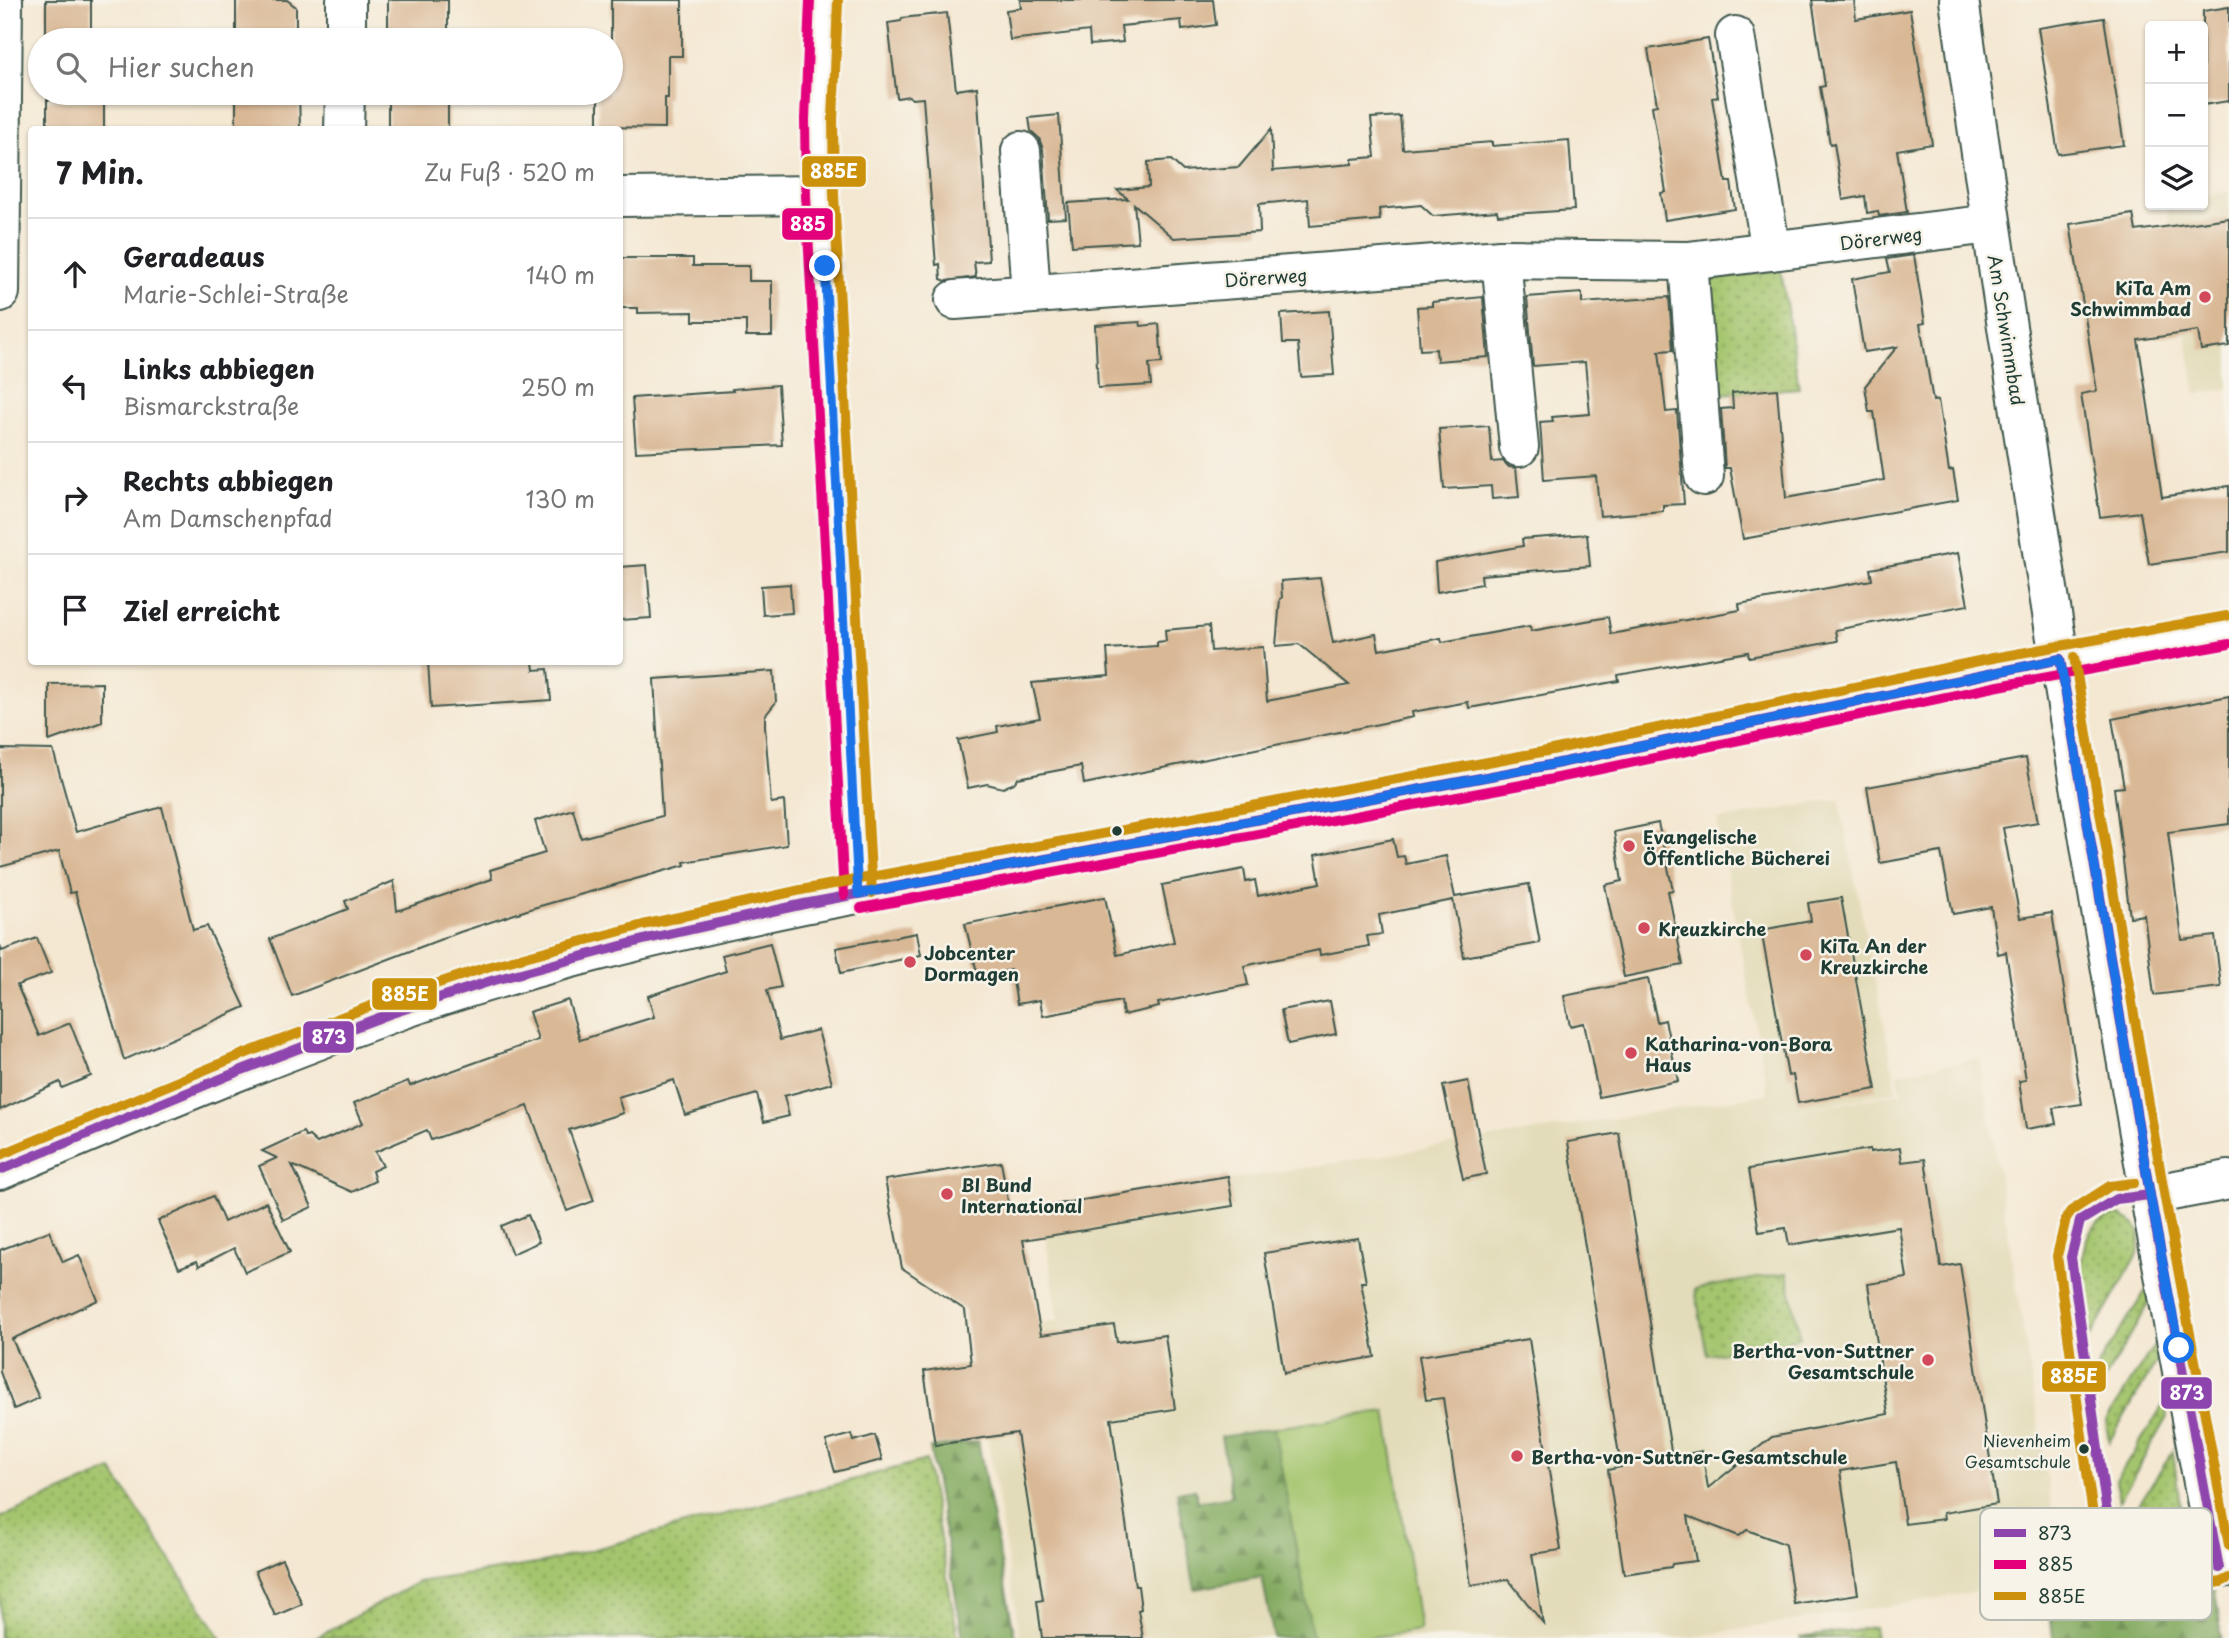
<!DOCTYPE html>
<html lang="de">
<meta charset="utf-8">
<style>
:root{--surface:#fff;--page:#f2f2f2;--text:#202124;--muted:#757577;--line:#e0e0e0}
body{margin:0;font-family:"Playpen Sans",sans-serif;background:var(--page);color:var(--text)}
.controls{position:absolute;right:21px;top:21px;display:grid;overflow:hidden;border-radius:7px;box-shadow:0 2px 5px #0004}
.controls button{width:63px;height:63px;display:grid;place-items:center;padding:0;border:0;border-bottom:2px solid var(--line);background:var(--surface);color:var(--text);font:35px sans-serif}
.stop{position:absolute;width:21px;height:21px;margin:-16px;border:5px solid #1a73e8;border-radius:50%;background:#fff}
.stop.end{background:#1a73e8;border-color:#fff;box-shadow:0 2px 7px #0008}
.list{margin:0;padding:0;list-style:none}
h2{display:flex;justify-content:space-between;align-items:center;height:91px;margin:0;padding:0 28px;font-size:30px}
h2 small{font-size:23px;font-weight:400;color:var(--muted)}
.list li{display:grid;grid-template-columns:46px 1fr auto;gap:21px;align-items:center;box-sizing:border-box;height:112px;padding:0 28px;border-top:2px solid var(--line)}
.list b{display:block;font-size:26px;white-space:nowrap}
.list p{margin:0;font-size:23px;white-space:nowrap;color:var(--muted)}
.list em{font-size:23px;font-style:normal;color:var(--muted)}
.icon{flex:none;width:38px;height:38px;fill:none;stroke:currentColor;stroke-width:2;stroke-linecap:round;stroke-linejoin:round}
.map{position:relative;flex:none;width:2229px;height:1638px;overflow:hidden}
.search{position:absolute;background:var(--surface);box-shadow:0 2px 5px #0004;left:28px;top:28px;width:595px;height:77px;display:flex;align-items:center;gap:18px;box-sizing:border-box;padding:0 24px;border-radius:38px;color:var(--muted);font-size:26px}
.panel{position:absolute;background:var(--surface);box-shadow:0 2px 5px #0004;left:28px;top:126px;width:595px;height:539px;border-radius:7px}
.map>svg:first-child{display:block}
.built{fill:#e3dcba}
.grass{fill:url(#grass-dots);stroke:#628150;stroke-width:2}
.forest{fill:url(#forest-firs);stroke:#51744a;stroke-width:2}
.garden{fill:#a4c56d;stroke:#628150;stroke-width:2}
.building{fill:#d9b895}
.lines{fill:none;stroke-linecap:round;stroke-linejoin:round}
.minor-casing{stroke:#3f574c;stroke-width:42}
.minor{stroke:#fff;stroke-width:38}
.bus-1-casing{stroke:#f7f3e8;stroke-width:16}
.bus-2-casing{stroke:#f7f3e8;stroke-width:16}
.bus-3-casing{stroke:#f7f3e8;stroke-width:16}
.bus-1{stroke:#8e44ad;stroke-width:10}
.bus-2{stroke:#e3007b;stroke-width:10}
.bus-3{stroke:#cc910a;stroke-width:10}
.route{stroke:#1a73e8;stroke-width:9}
.poi-dot{fill:#d1495b;stroke:#f7f3e8;stroke-width:2.5}
.bus-dot{fill:#1f3d34;stroke:#f7f3e8;stroke-width:2.5}
.labels{text-anchor:middle;dominant-baseline:central;stroke-width:5;stroke-linejoin:round;paint-order:stroke}
.bus-label{font-size:16px;fill:#1f3d34;stroke:#f7f3e8;text-anchor:end}
.street-label{font-size:18px;fill:#1f3d34;stroke:#f7f3e8}
.poi-label{font-size:18px;font-weight:bold;fill:#1f3d34;stroke:#f7f3e8;text-anchor:start}
.key{fill:#f7f3e8;stroke:#b6bcb2;stroke-width:2}
.key-label{font-size:19px;fill:#1f3d34}
.line-badge{stroke:#f7f3e8;stroke-width:2.5}
.badge-label{font-size:19px;text-anchor:middle;font-weight:bold;fill:#fff}
</style>
<div class="map">
<svg width="2229" height="1638" viewBox="0 0 2229 1638">
<defs>
<pattern id="grass-dots" width="8" height="8" patternUnits="userSpaceOnUse" patternTransform="scale(1.75)"><rect width="8" height="8" fill="#a4c56d"/><path d="M2 2h.1M6 6h.1" fill="none" stroke="#85a15a" stroke-width="1.8" stroke-linecap="round"/></pattern>
<pattern id="forest-firs" width="22" height="20" patternUnits="userSpaceOnUse" patternTransform="scale(1.75)"><rect width="22" height="20" fill="#83aa60"/><path d="M5 1l3.5 6h-7zM16 11l3.5 6h-7z" fill="#6b8c50"/></pattern>
</defs>
<rect width="100%" height="100%" fill="#f7f3e8"/>
<filter id="ink" filterUnits="userSpaceOnUse"><feTurbulence type="fractalNoise" baseFrequency=".0143" numOctaves="2"/><feDisplacementMap in="SourceGraphic" scale="14" xChannelSelector="R" yChannelSelector="G"/><feConvolveMatrix kernelMatrix="1 2 1 2 8 2 1 2 1" color-interpolation-filters="sRGB"/></filter>
<filter id="wash" filterUnits="userSpaceOnUse"><feTurbulence type="fractalNoise" baseFrequency=".00686" numOctaves="4" result="noise"/><feDisplacementMap in="SourceGraphic" scale="28" xChannelSelector="R" yChannelSelector="G"/><feGaussianBlur stdDeviation="1.57" result="paint"/><feColorMatrix in="noise" values="0 0 0 0 0 0 0 0 0 0 0 0 0 0 0 0 0 1.4 0 .05"/><feComposite in="paint" operator="in"/></filter>
<g filter="url(#wash)">
<rect width="100%" height="100%" fill="#f4e8d3"/>
<g class="built">
<polygon points="2229,192 2229,388 2196,394 2166,205 2203,205 2203,196"/>
<polygon points="1839,799 1897,1091 1771,1116 1901,1093 1897,1073 1980,1058 2063,1578 1686,1638 1020,1638 971,1335 1059,1320 1041,1210 1768,1094 1717,820"/>
</g>
<g class="grass">
<polygon points="1781,270 1799,388 1707,395 1699,294 1714,279"/>
<path d="M 2118,1215 C 2140,1224 2143,1232 2138,1254 L 2091,1336 C 2085,1300 2064,1223 2118,1215 Z"/>
<polygon points="1787,1273 1800,1338 1707,1355 1695,1289"/>
<polygon points="2148,1287 2150,1302 2100,1387 2097,1367"/>
<polygon points="2156,1342 2159,1358 2109,1442 2106,1421"/>
<polygon points="2165,1402 2167,1417 2119,1502 2116,1481"/>
<path d="M 2173,1451 L 2181,1515 L 2170,1515 L 2166,1536 L 2177,1540 L 2171,1557 L 2160,1564 L 2142,1562 C 2132,1554 2126,1541 2124,1528 Z"/>
<polygon points="926,1460 958,1638 316,1638 418,1582 543,1563"/>
<polygon points="112,1470 221,1638 0,1638 0,1518"/>
<polygon points="1874,1627 1876,1638 1800,1638"/>
</g>
<g class="forest">
<polygon points="1274,1428 1313,1638 1274,1638 1262,1577 1195,1589 1177,1492 1195,1489 1197,1502 1232,1496 1221,1437"/>
<polygon points="978,1441 1015,1638 963,1638 930,1448"/>
<polygon points="2215,1590 2222,1638 2053,1638 2050,1614"/>
</g>
<polygon class="garden" points="1386,1411 1420,1630 1367,1638 1313,1638 1274,1428"/>
<g id="blocks">
<g class="building">
<rect x="46" y="0" width="45" height="40"/>
<polygon points="236,0 287,0 296,7 296,40 236,40"/>
<rect x="388" y="0" width="60" height="40"/>
<polygon points="611,0 682,0 682,56 668,56 668,98 665,98 665,128 598,127 598,93 611,93"/>
<polygon points="1020,0 1213,0 1216,25 1182,30 1181,20 1121,26 1123,42 1090,45 1089,31 1010,40 1006,10 1021,8"/>
<polygon points="1812,0 1854,0 1856,19 1910,10 1932,144 1897,150 1907,212 1879,216 1878,211 1867,213 1865,196 1843,200 1834,143 1830,144 1820,87 1825,86"/>
<polygon points="2229,7 2229,101 2203,105 2203,11"/>
<polygon points="947,13 956,90 977,87 989,261 974,262 976,277 946,281 941,279 940,264 936,265 923,98 912,99 909,96 897,98 888,23 901,21 902,18"/>
<polygon points="2104,18 2124,145 2058,154 2038,28"/>
<polygon points="1708,39 1718,97 1712,98 1726,182 1731,182 1735,209 1665,220 1661,193 1666,192 1652,106 1657,105 1648,49"/>
<polygon points="236,93 299,93 300,128 236,130"/>
<rect x="388" y="93" width="60" height="37"/>
<rect x="47" y="100" width="57" height="30"/>
<polygon points="1059,115 1066,218 1048,219 1043,149 1039,138 1031,131 1029,118"/>
<polygon points="1400,116 1403,149 1492,142 1492,146 1569,140 1574,210 1498,215 1497,211 1433,216 1421,205 1379,209 1380,220 1310,226 1308,199 1259,204 1260,232 1174,238 1134,204 1138,242 1072,246 1068,203 1128,199 1117,190 1149,187 1148,162 1171,160 1183,171 1239,167 1271,129 1273,171 1352,164 1352,159 1375,157 1371,118"/>
<polygon points="2133,214 2136,231 2229,218 2229,346 2201,350 2198,331 2138,340 2162,497 2229,486 2229,552 2149,564 2140,512 2100,517 2081,394 2097,391 2070,224"/>
<polygon points="1914,255 1925,323 1920,324 1933,401 1938,400 1949,471 1953,470 1958,500 1743,539 1730,468 1725,468 1721,409 1733,408 1732,393 1777,389 1786,498 1884,480 1874,412 1869,412 1865,386 1897,347 1864,352 1852,279 1890,272 1887,259"/>
<polygon points="620,258 693,258 693,266 749,266 749,281 772,281 772,336 746,336 746,321 693,321 693,312 638,313 638,308 620,308"/>
<polygon points="1582,293 1582,303 1669,297 1673,350 1659,351 1666,412 1677,411 1684,504 1663,505 1663,511 1600,516 1596,476 1544,480 1540,422 1553,421 1552,417 1590,414 1585,362 1533,366 1527,297"/>
<polygon points="1483,297 1488,357 1437,361 1436,349 1420,350 1417,307 1432,306 1432,302"/>
<polygon points="1329,311 1334,375 1301,377 1298,343 1283,343 1281,314"/>
<polygon points="1140,322 1141,326 1159,324 1162,363 1149,364 1151,385 1098,388 1095,325"/>
<polygon points="778,385 782,445 636,452 632,398 733,391 732,389"/>
<polygon points="1489,426 1492,462 1503,461 1509,467 1516,468 1519,497 1492,499 1491,486 1444,489 1439,429"/>
<polygon points="1587,534 1590,566 1481,575 1482,584 1437,592 1435,562 1523,546 1522,539"/>
<polygon points="1958,553 1968,605 1835,630 1837,641 1749,657 1748,652 1618,675 1619,681 1469,708 1468,702 1412,712 1413,717 1084,784 1081,766 1018,778 1014,783 1003,788 987,784 968,788 958,740 998,732 997,726 1040,718 1032,683 1109,676 1107,649 1157,646 1157,642 1166,641 1165,630 1209,626 1211,651 1263,647 1267,701 1349,685 1299,644 1276,646 1280,599 1282,598 1281,581 1320,578 1333,643 1376,634 1379,650 1441,638 1442,642 1530,626 1531,631 1608,617 1611,634 1740,610 1739,604 1872,580 1870,569"/>
<polygon points="647,565 651,618 620,620 620,567"/>
<polygon points="790,584 792,613 763,615 761,586"/>
<polygon points="428,662 533,662 534,670 548,669 551,700 431,708"/>
<polygon points="774,671 776,702 765,716 765,727 771,803 784,801 787,845 684,862 685,865 533,908 460,932 292,996 270,939 348,909 345,901 394,881 397,911 492,879 490,870 545,853 535,821 573,809 581,838 662,816 654,679"/>
<polygon points="102,683 102,722 49,741 49,684"/>
<polygon points="2229,696 2229,824 2168,832 2182,940 2215,936 2221,987 2154,995 2144,915 2130,917 2114,788 2124,787 2112,719"/>
<polygon points="0,749 53,750 76,832 162,807 193,930 207,926 245,1007 124,1060 75,892 70,893 59,851 0,867"/>
<polygon points="2026,758 2038,822 2003,828 2020,918 2052,913 2082,1104 2053,1108 2056,1124 2026,1129 2019,1081 2026,1080 2006,952 1998,954 1991,907 1953,914 1941,852 1880,863 1867,787"/>
<polygon points="1658,823 1673,890 1668,891 1683,965 1624,977 1605,885 1622,881 1614,832"/>
<polygon points="1393,839 1397,857 1404,856 1406,864 1446,856 1455,897 1529,884 1540,943 1464,957 1453,900 1379,915 1382,934 1367,936 1369,946 1320,955 1319,950 1244,966 1248,985 1158,1003 1159,1007 1123,1015 1121,1001 1043,1016 1040,1000 1017,1004 1011,970 978,976 965,924 1105,897 1117,955 1174,942 1162,885 1244,869 1246,882 1255,880 1258,896 1320,883 1315,855"/>
<polygon points="1841,898 1876,1089 1798,1103 1793,1075 1788,1076 1761,930 1811,921 1808,903"/>
<polygon points="917,933 921,955 841,973 836,948"/>
<polygon points="37,938 51,973 17,985 39,1036 70,1023 91,1076 62,1088 60,1082 0,1110 0,945 2,951"/>
<polygon points="770,943 781,987 767,990 780,1040 818,1030 832,1083 784,1096 789,1116 764,1122 757,1094 685,1115 674,1080 618,1097 623,1113 569,1130 594,1201 567,1211 528,1106 431,1140 427,1130 375,1152 383,1166 372,1171 375,1181 352,1192 292,1165 312,1207 283,1220 259,1166 277,1158 262,1151 303,1132 306,1137 309,1136 317,1143 363,1123 354,1103 408,1081 410,1086 538,1040 529,1012 568,1000 580,1040 654,1017 648,996 726,971 722,955"/>
<polygon points="1648,979 1657,1022 1665,1020 1678,1081 1599,1097 1584,1023 1570,1026 1564,996"/>
<polygon points="1330,1001 1336,1034 1288,1044 1281,1010"/>
<polygon points="1468,1081 1486,1174 1463,1179 1443,1086"/>
<polygon points="1619,1133 1672,1457 1702,1451 1708,1488 1772,1437 1888,1414 1868,1284 1907,1278 1899,1227 1789,1245 1786,1228 1759,1232 1749,1169 1870,1149 1870,1152 1900,1148 1902,1162 1925,1159 1941,1267 1960,1264 1997,1504 1943,1513 1944,1519 1905,1524 1896,1462 1840,1471 1858,1594 1794,1604 1785,1544 1747,1530 1739,1536 1688,1516 1696,1561 1672,1564 1671,1567 1624,1574 1608,1470 1621,1467 1568,1142"/>
<polygon points="1001,1162 1010,1212 1228,1176 1233,1206 1023,1240 1041,1335 1114,1325 1117,1342 1165,1335 1175,1409 1111,1419 1135,1586 1138,1586 1141,1609 1138,1610 1143,1638 1042,1638 1037,1601 1043,1600 1017,1433 935,1445 924,1371 971,1364 965,1310 902,1268 885,1180"/>
<polygon points="213,1196 224,1222 266,1202 290,1252 245,1272 234,1248 199,1266 197,1261 179,1268 158,1221"/>
<polygon points="528,1215 539,1242 512,1254 501,1226"/>
<polygon points="49,1231 63,1262 79,1255 98,1300 12,1339 39,1398 14,1409 0,1372 0,1250"/>
<polygon points="1358,1238 1366,1282 1361,1282 1375,1357 1284,1373 1264,1253"/>
<polygon points="1529,1339 1561,1550 1532,1554 1543,1623 1508,1579 1471,1585 1443,1398 1426,1400 1419,1356"/>
<polygon points="852,1434 854,1441 875,1435 882,1460 835,1472 826,1441"/>
<polygon points="282,1559 302,1604 275,1616 255,1571"/>
</g>
</g>
</g>
<g filter="url(#ink)">
<use href="#blocks" fill-opacity="0" stroke="#3f574c" stroke-width="2"/>
<g class="lines">
<g class="minor-casing">
<g id="minor">
<polyline points="824,0 819,120 820,195 858,894"/>
<path d="M 1959,0 C 2015,398 2080,795 2149,1191 C 2171,1317 2196,1442 2219,1568 L 2229,1567"/>
<polyline points="1735,36 1771,251"/>
<polyline points="346,40 346,0"/>
<polyline points="344,130 345,93"/>
<polyline points="1021,151 1031,294"/>
<polyline points="620,197 820,195"/>
<polyline points="1501,259 1519,447"/>
<polyline points="1688,261 1704,476"/>
<polyline points="0,292 3,0"/>
<polyline points="955,300 1501,259 1688,261 1991,224"/>
<path d="M 0,1170 C 128,1116 257,1061 389,1014 C 524,966 664,933 804,904 L 1550,765 L 1996,672 L 2229,630"/>
<polyline points="2150,1195 2229,1180"/>
</g>
</g>
<use href="#minor" class="minor"/>
<g class="bus-1-casing">
<g id="bus-1">
<polyline points="2060,659 2150,1195 2219,1568"/>
<polyline points="0,1170 242,1070 389,1014 491,981 647,939 804,904 1550,765 2060,659"/>
<polyline points="2117,1584 2071,1257 2080,1221 2116,1199 2150,1195"/>
</g>
</g>
<g class="bus-2-casing">
<g id="bus-2">
<polyline points="810,0 805,119 806,196 844,895"/>
<polyline points="861,908 1553,779 1999,686 2229,644"/>
</g>
</g>
<g class="bus-3-casing">
<g id="bus-3">
<polyline points="838,1 833,120 834,195 872,893"/>
<polyline points="2074,657 2164,1193 2229,1545"/>
<polyline points="0,1155 236,1057 384,1001 487,967 643,925 801,890 1547,751 1993,658 2227,616"/>
<polyline points="2134,1183 2110,1186 2071,1211 2066,1218 2057,1256 2103,1587 2109,1595 2118,1598 2221,1582 2229,1578"/>
</g>
</g>
<use href="#bus-1" class="bus-1"/>
<use href="#bus-2" class="bus-2"/>
<use href="#bus-3" class="bus-3"/>
</g>
</g>
<g class="lines" filter="url(#ink)">
<polyline class="route" points="825,266 858,894 1550,765 2060,659 2150,1195 2179,1348"/>
</g>
<g class="poi-dot">
<circle cx="2205" cy="297" r="7"/>
<circle cx="1629" cy="846" r="7"/>
<circle cx="1644" cy="928" r="7"/>
<circle cx="1806" cy="955" r="7"/>
<circle cx="910" cy="962" r="7"/>
<circle cx="1631" cy="1053" r="7"/>
<circle cx="947" cy="1194" r="7"/>
<circle cx="1928" cy="1360" r="7"/>
<circle cx="1517" cy="1456" r="7"/>
</g>
<g class="bus-dot">
<circle cx="1117" cy="831" r="6"/>
<circle cx="2084" cy="1449" r="6"/>
</g>
<g class="labels">
<g class="bus-label">
<text x="2071" y="1440">Nievenheim<tspan x="2071" dy="21">Gesamtschule</tspan></text>
</g>
<g class="street-label">
<text transform="translate(1881 238) rotate(-7)">Dörerweg</text>
<text transform="translate(1266 277) rotate(-4)">Dörerweg</text>
<text transform="translate(2007 330) rotate(81)">Am Schwimmbad</text>
</g>
<g class="poi-label">
<text x="2191" y="287" text-anchor="end">KiTa Am<tspan x="2191" dy="21">Schwimmbad</tspan></text>
<text x="1643" y="836">Evangelische<tspan x="1643" dy="21">Öffentliche Bücherei</tspan></text>
<text x="1658" y="928">Kreuzkirche</text>
<text x="1820" y="945">KiTa An der<tspan x="1820" dy="21">Kreuzkirche</tspan></text>
<text x="924" y="952">Jobcenter<tspan x="924" dy="21">Dormagen</tspan></text>
<text x="1645" y="1043">Katharina-von-Bora<tspan x="1645" dy="21">Haus</tspan></text>
<text x="961" y="1184">BI Bund<tspan x="961" dy="21">International</tspan></text>
<text x="1914" y="1350" text-anchor="end">Bertha-von-Suttner<tspan x="1914" dy="21">Gesamtschule</tspan></text>
<text x="1531" y="1456">Bertha-von-Suttner-Gesamtschule</text>
</g>
</g>
<rect x="1980" y="1508" width="232" height="112" rx="10" class="key"/>
<rect x="1994" y="1529" width="32" height="8" fill="#8e44ad"/>
<rect x="1994" y="1560" width="32" height="9" fill="#e3007b"/>
<rect x="1994" y="1592" width="32" height="8" fill="#cc910a"/>
<g class="key-label">
<text x="2038" y="1540">873</text>
<text x="2038" y="1571">885</text>
<text x="2038" y="1603">885E</text>
</g>
<g class="line-badge">
<rect x="801" y="155" width="66" height="33" rx="7" fill="#cc910a"/>
<rect x="781" y="207" width="53" height="34" rx="7" fill="#e3007b"/>
<rect x="371" y="977" width="67" height="34" rx="7" fill="#cc910a"/>
<rect x="302" y="1020" width="53" height="34" rx="7" fill="#8e44ad"/>
<rect x="2041" y="1360" width="66" height="33" rx="7" fill="#cc910a"/>
<rect x="2160" y="1376" width="53" height="34" rx="7" fill="#8e44ad"/>
</g>
<g class="badge-label">
<text x="834" y="178">885E</text>
<text x="808" y="231">885</text>
<text x="405" y="1001">885E</text>
<text x="329" y="1044">873</text>
<text x="2074" y="1383">885E</text>
<text x="2187" y="1400">873</text>
</g>
</svg>
<div class="controls">
<button>+</button>
<button>−</button>
<button><svg class="icon" aria-label="layers" viewBox="0 0 24 24"><path d="M12 4l9 5-9 5-9-5zM3 14l9 5 9-5"/></svg></button>
</div>
<div class="stop" style="left:2179px;top:1348px"></div>
<div class="stop end" style="left:825px;top:266px"></div>
<div class="search"><svg class="icon" aria-label="search" viewBox="0 0 24 24"><circle cx="10" cy="10" r="6"/><path d="M15 15l6 6"/></svg>Hier suchen</div>
<section class="panel">
<h2>7 Min.<small>Zu Fuß · 520 m</small></h2>
<ul class="list">
<li><svg class="icon" aria-label="ahead" viewBox="0 0 24 24"><path d="M12 20V5M6 11l6-6 6 6"/></svg><div><b>Geradeaus</b><p>Marie-Schlei-Straße</p></div><em>140 m</em></li>
<li><svg class="icon" aria-label="left" viewBox="0 0 24 24"><path d="M17 20v-9H6M10 6l-5 5 5 5"/></svg><div><b>Links abbiegen</b><p>Bismarckstraße</p></div><em>250 m</em></li>
<li><svg class="icon" aria-label="right" viewBox="0 0 24 24"><path d="M7 20v-9h11M14 6l5 5-5 5"/></svg><div><b>Rechts abbiegen</b><p>Am Damschenpfad</p></div><em>130 m</em></li>
<li><svg class="icon" aria-label="arrive" viewBox="0 0 24 24"><path d="M6 21V4h12l-3 4 3 4H6"/></svg><div><b>Ziel erreicht</b></div></li>
</ul>
</section>
</div>
